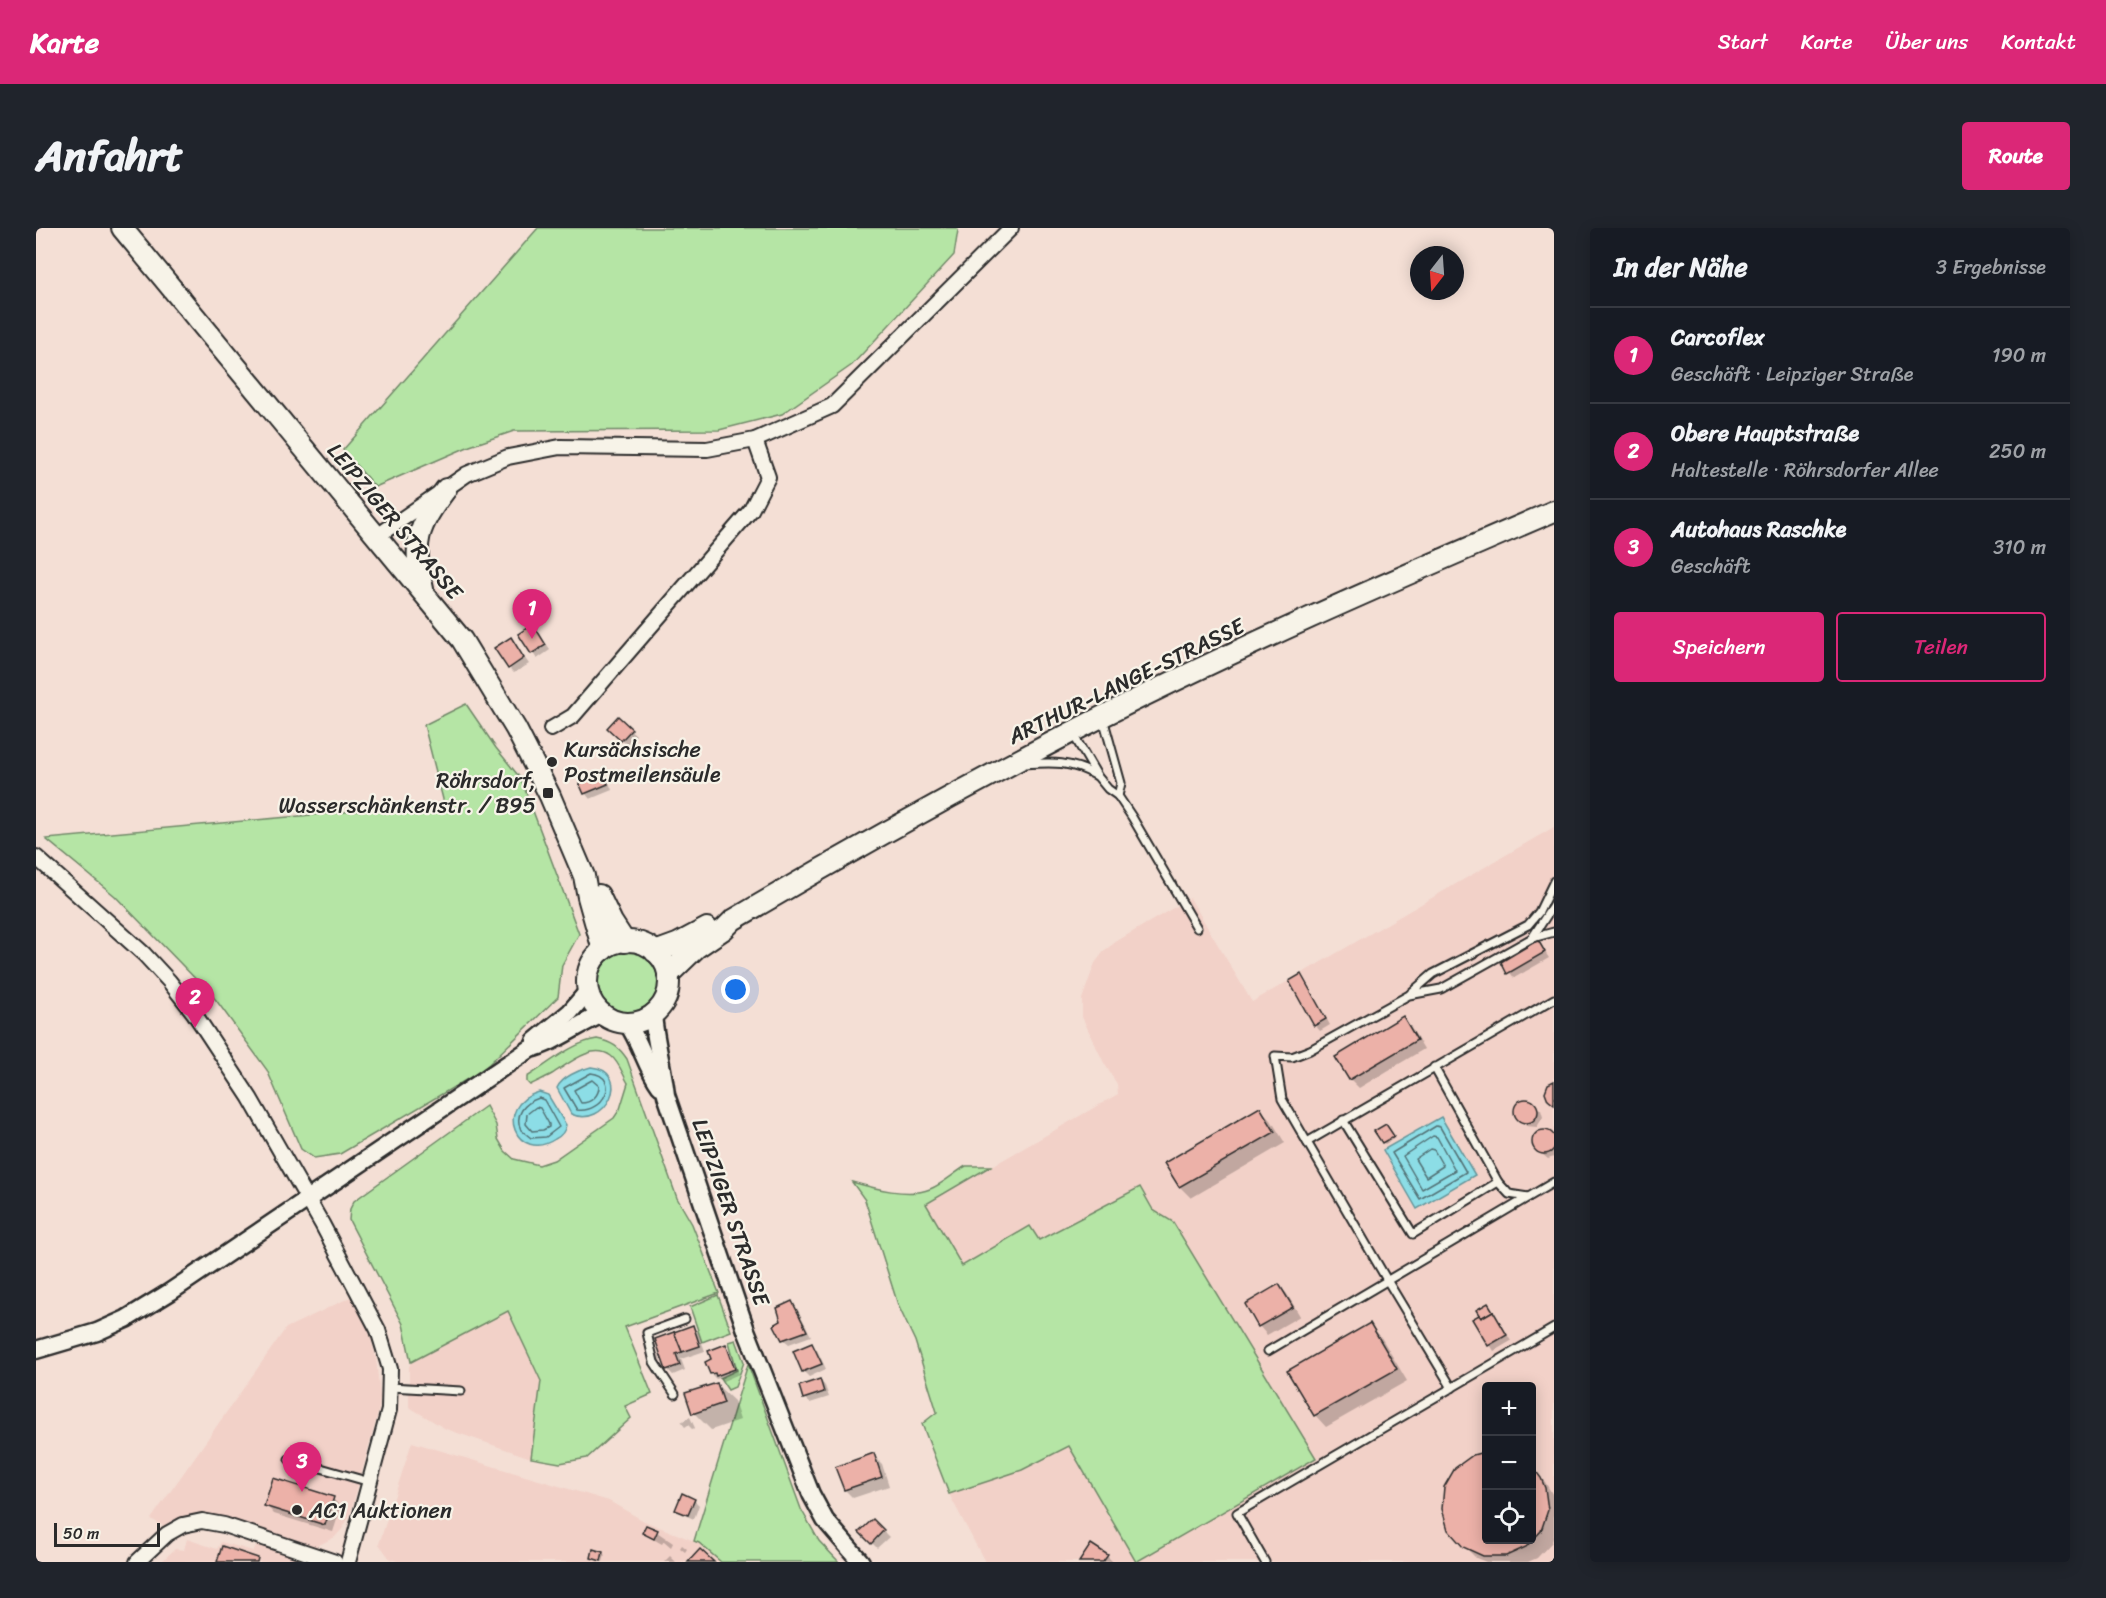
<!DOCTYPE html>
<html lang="de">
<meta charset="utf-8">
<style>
:root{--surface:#171b24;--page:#20242c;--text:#f1f3f6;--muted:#9ea1a6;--line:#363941;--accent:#db2777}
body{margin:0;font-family:Sriracha,sans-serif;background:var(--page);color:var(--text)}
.controls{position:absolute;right:18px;bottom:18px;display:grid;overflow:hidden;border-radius:6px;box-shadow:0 3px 15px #0003}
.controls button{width:54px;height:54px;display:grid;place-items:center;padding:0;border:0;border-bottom:2px solid var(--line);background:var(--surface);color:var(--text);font:30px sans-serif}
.compass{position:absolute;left:1374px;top:18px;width:54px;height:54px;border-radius:50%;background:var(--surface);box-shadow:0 3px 15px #0003;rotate:197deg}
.scale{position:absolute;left:18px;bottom:15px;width:106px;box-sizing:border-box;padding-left:6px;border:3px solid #2b2b2b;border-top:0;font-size:16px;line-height:21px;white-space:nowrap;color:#2b2b2b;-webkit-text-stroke:4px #f7f3e8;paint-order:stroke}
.you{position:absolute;left:700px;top:762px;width:21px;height:21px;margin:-15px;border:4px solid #fff;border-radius:50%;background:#1a73e8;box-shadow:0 0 0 9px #1a73e833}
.badge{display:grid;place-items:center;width:39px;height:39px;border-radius:50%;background:var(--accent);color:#fff;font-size:20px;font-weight:700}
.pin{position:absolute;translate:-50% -50px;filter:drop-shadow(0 2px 3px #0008)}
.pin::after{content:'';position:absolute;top:32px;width:21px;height:18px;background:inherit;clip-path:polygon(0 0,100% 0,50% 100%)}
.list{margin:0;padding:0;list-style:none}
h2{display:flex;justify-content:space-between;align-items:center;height:78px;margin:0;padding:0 24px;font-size:26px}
h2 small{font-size:20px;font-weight:400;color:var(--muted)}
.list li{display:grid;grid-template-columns:39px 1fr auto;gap:18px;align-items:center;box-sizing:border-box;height:96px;padding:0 24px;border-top:2px solid var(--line)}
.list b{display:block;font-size:22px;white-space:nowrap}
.list p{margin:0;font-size:20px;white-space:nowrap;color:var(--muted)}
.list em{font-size:20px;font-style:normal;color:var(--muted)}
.actions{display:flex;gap:12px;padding:18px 24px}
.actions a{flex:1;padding:14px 0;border:2px solid var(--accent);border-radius:6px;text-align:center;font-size:21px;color:var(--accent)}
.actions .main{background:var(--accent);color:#fff}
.icon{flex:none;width:33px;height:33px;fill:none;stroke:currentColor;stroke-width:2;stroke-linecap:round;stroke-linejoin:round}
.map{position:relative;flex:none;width:1518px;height:1334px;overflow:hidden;border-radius:6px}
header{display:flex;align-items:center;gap:36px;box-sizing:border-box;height:84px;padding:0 30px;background:var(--accent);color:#fff}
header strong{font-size:28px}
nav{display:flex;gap:33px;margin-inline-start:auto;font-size:21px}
.intro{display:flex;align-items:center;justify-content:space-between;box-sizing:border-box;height:144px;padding:0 36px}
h1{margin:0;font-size:42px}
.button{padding:15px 27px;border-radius:6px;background:var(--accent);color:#fff;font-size:21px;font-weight:700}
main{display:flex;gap:36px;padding:0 36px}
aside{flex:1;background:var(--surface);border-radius:6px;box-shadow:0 3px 15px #0003}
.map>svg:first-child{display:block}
.built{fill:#f2d1c8;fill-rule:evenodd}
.green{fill:#b5e5a5;stroke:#708868;stroke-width:1.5}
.water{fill:#8cdde6;stroke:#65969b;stroke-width:1.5}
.shadow{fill:#0003}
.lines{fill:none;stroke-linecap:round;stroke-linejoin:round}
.shore{stroke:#527276;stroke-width:1.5}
.building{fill:#ecb1a8;stroke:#2b2b2b;stroke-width:1.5}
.service-casing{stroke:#2b2b2b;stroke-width:11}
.minor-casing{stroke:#2b2b2b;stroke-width:18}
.tertiary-casing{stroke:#2b2b2b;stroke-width:21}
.secondary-casing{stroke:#2b2b2b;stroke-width:24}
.service{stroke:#f7f3e8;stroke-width:7}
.minor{stroke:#f7f3e8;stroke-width:14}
.tertiary{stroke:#f7f3e8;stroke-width:16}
.secondary{stroke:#f7f3e8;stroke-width:20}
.poi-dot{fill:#2b2b2b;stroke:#f7f3e8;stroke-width:2}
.labels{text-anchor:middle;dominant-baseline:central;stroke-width:4.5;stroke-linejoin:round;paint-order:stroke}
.street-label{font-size:22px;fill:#2b2b2b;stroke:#f7f3e8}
.poi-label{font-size:22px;fill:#2b2b2b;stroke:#f7f3e8;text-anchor:start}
</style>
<header>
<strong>Karte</strong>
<nav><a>Start</a><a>Karte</a><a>Über uns</a><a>Kontakt</a></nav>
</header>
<div class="intro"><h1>Anfahrt</h1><a class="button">Route</a></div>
<main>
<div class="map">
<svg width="1518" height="1334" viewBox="0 0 1518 1334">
<rect width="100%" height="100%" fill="#f4dfd5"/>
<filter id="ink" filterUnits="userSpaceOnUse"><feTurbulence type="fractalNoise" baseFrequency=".0167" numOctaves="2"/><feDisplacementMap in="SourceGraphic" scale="12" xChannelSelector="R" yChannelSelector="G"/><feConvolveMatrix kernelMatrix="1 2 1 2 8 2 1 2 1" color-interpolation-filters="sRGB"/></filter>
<g filter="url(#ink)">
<g class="built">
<path d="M 1518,599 L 1518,1334 L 949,1334 L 913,1266 L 986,1242 L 1033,1218 L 1101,1334 L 1241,1164 L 1185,1075 L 1137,994 L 1117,982 L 1104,959 L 1003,1012 L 994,998 L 926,1038 L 890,976 L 1082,866 L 1081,856 L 1068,835 L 1046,789 L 1046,771 L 1059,735 L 1069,722 L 1081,713 L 1154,670 L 1216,774 ZM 1450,1158 L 1496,1158 L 1496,1312 L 1450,1312 Z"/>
<polygon points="317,1068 332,1099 340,1130 344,1169 343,1181 314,1287 307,1300 299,1309 277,1320 162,1286 139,1292 129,1299 115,1291 250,1100"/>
<polygon points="472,1083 505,1153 495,1230 410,1201 373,1179 373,1139 375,1134"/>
<polygon points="376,1214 573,1273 608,1293 663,1315 685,1334 364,1334 354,1331 343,1316"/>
<polygon points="151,1311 181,1321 185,1314 217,1323 222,1316 271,1334 125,1334 139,1321 148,1322"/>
</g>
<g class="green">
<polygon points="502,0 920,0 922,2 918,27 816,137 746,186 683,202 478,203 434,218 339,259 307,222"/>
<polygon points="430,476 460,520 485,551 543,706 526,737 522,769 453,836 440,846 304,926 278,930 265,921 231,842 180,772 79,668 10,611 408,575 388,497"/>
<circle cx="592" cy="754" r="30"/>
<path d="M 561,811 C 576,814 583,819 591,831 L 641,970 L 656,996 L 683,1065 L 589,1099 L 616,1166 L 589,1178 L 595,1190 L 551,1230 L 524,1235 L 495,1230 L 505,1153 L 472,1083 L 375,1134 L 367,1096 L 313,992 L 314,981 L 318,973 L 450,878 L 460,897 L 462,911 L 469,923 L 478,931 L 503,937 L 518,932 L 578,890 L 584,881 L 592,855 C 587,847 583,834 575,828 C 556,814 531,837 516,846 C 509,850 502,853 494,857 L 491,854 L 491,849 C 512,836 537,814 561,811 Z"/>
<path d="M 930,938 L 955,938 L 890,976 L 926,1038 L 994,998 L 1003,1012 L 1104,959 L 1117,982 L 1137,994 L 1280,1230 L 1100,1334 L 1033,1218 L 986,1242 L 913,1266 L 886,1196 L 901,1184 L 879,1113 L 862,1077 L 829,972 L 816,954 C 837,960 873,970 894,961 C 907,956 918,945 930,938 Z"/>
<polygon points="682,1067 695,1103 666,1114 654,1079"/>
<polygon points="700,1112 708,1134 699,1159 692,1162 684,1150 701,1142 693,1114"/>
<polygon points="712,1136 765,1281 783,1313 803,1334 685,1334 663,1315 658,1313"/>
</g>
<g class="water">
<path d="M 555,839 C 598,843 570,902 535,886 L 521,860 C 526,849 543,842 555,839 Z"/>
<path d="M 503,864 L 512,867 L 530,897 C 529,904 525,908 519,911 C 482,936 455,878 503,864 Z"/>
<polygon points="1405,889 1439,947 1381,981 1347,922"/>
</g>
<g class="shadow">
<polygon points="497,398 514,422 501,431 484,407"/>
<polygon points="475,411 493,436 478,445 473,440"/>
<polygon points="582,490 600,507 591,517 578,505"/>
<polygon points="567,547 572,552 576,562 554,571 549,565"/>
<polygon points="1502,714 1513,730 1478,750 1467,735"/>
<polygon points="1265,748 1270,754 1294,797 1284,803 1279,797 1255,754"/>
<polygon points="1367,790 1375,799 1388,821 1323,860 1314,851 1301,829"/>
<polygon points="1492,872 1505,882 1507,889 1501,899 1490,898 1480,886 1480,879 1485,874"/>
<polygon points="1224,881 1235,892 1249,915 1155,970 1144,959"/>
<polygon points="1352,900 1359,910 1349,916 1347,914"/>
<polygon points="1511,904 1518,909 1518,929 1512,931 1500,921 1498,910 1503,905"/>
<polygon points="1243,1058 1251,1066 1264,1088 1231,1107 1223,1098"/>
<polygon points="756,1075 761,1080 775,1108 753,1116 747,1111 747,1094"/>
<polygon points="1445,1087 1459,1087 1475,1113 1458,1123 1438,1091"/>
<polygon points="1334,1097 1345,1109 1371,1153 1290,1199 1279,1187"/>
<polygon points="657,1099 662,1104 669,1123 645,1131 649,1142 637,1147 631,1141 621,1111"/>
<polygon points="776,1116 781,1122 790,1141 773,1149 767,1143"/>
<polygon points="689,1118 695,1123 703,1146 687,1153 684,1150 680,1151 675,1146 677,1132"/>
<polygon points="619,1124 623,1126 625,1134 621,1132"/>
<polygon points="784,1152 789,1158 793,1169 774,1175 768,1170"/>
<polygon points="680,1156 698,1173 704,1192 675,1202 658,1185"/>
<polygon points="654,1189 659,1200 656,1201 652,1197 649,1199 645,1194"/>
<polygon points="1448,1225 1450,1225 1450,1312 1496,1312 1496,1240 1509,1254 1518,1269 1518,1307 1516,1314 1501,1330 1492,1334 1450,1334 1440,1330 1428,1318"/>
<polygon points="837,1227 846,1236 853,1258 817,1270 809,1262"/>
<polygon points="297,1271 305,1279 297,1304 238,1286 230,1277"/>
<polygon points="658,1272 663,1277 658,1291 646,1286 641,1281"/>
<polygon points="837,1293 853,1309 841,1320 825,1304"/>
<polygon points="621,1304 637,1315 635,1319 628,1313 626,1316 610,1307"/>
<polygon points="646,1317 651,1321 649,1324 644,1320"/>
<polygon points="566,1325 569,1327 567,1334 557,1330"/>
<polygon points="634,1328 640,1334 628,1334"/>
<polygon points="1071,1328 1077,1334 1044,1334"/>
</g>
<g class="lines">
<g class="shore">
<path d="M 555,845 C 586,849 567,886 541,882 L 528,860 Z"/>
<path d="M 556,852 L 563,858 C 563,868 555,875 545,875 L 538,862 Z"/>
<path d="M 503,870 L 508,872 L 523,899 L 510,909 L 495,910 L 485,902 C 478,887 488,875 503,870 Z"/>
<polygon points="500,879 504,880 513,896 513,899 507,902 496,903 490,896 491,886"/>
<polygon points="1400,898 1404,899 1430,944 1384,971 1356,925"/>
<polygon points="1397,908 1401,909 1419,942 1386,961 1367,928"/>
<polygon points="1394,921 1398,922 1407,938 1390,949 1379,931"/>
</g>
</g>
<g class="building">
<polygon points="497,396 510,417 495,426 482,406"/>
<polygon points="475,409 488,430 472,441 458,420"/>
<polygon points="582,488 596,501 585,513 571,500"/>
<polygon points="567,545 572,556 548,566 543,555"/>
<polygon points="1502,712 1509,724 1471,746 1465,734"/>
<polygon points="1265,746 1290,791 1278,798 1253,753"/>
<polygon points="1367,788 1381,812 1313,852 1299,829"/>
<polygon points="1518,853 1518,877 1512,872 1509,864 1512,856"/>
<circle cx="1490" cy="883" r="12"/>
<polygon points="1224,879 1239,904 1143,959 1128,935"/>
<polygon points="1350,896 1358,908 1346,915 1338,903"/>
<circle cx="1508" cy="914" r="12"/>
<polygon points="1243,1056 1257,1079 1222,1099 1209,1076"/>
<polygon points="756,1073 771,1103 746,1112 738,1097 745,1093 741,1080"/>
<polygon points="1452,1075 1457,1083 1445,1090 1440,1082"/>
<polygon points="1457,1083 1471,1107 1452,1118 1436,1091 1443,1087 1445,1090"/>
<polygon points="1334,1095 1361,1141 1278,1188 1251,1143"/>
<polygon points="657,1097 664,1118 646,1124 638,1104"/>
<polygon points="638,1104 646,1124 640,1126 644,1137 630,1142 619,1111"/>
<polygon points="776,1115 786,1136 766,1144 757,1123"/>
<polygon points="690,1116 699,1141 680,1148 679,1145 674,1146 669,1134 675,1131 672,1123"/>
<polygon points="784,1151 788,1164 767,1171 763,1158"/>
<polygon points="681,1155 688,1175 656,1186 649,1165"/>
<polygon points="1448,1224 1450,1224 1450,1312 1496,1312 1496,1238 1505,1250 1509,1260 1512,1282 1505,1303 1490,1319 1470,1328 1447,1328 1427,1319 1412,1302 1406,1281 1408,1259 1419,1240 1437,1227"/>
<polygon points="838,1225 846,1249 808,1262 799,1239"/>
<polygon points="237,1250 298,1269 289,1297 228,1278"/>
<polygon points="646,1265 659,1271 652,1287 639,1282"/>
<polygon points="837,1291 848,1302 835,1316 823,1304"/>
<polygon points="610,1297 622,1302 618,1311 606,1305"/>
<polygon points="1055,1316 1072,1327 1067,1334 1043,1334"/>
<polygon points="186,1318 222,1330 221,1334 181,1334"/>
<polygon points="557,1321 567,1324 565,1333 555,1330"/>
<polygon points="664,1321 678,1334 652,1334"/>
</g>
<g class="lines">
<g class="service-casing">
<g id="service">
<polyline points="1067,490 1085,555 1082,568"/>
<polyline points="1037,506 1062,549 1072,561 1082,568 1096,589 1161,700"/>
<path d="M 988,536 C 1017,534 1035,533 1061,548"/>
<polyline points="1496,710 1518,676"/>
<polyline points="1375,765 1397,746 1492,697 1503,684 1518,653"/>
<polyline points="1307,892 1377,1006 1462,954 1398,839"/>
<polyline points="1271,914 1518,771"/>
<polyline points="1462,954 1473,966 1492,969"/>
<polyline points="1232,1123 1518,954"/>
<polyline points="354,1159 425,1163"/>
<polyline points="1416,1160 1351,1052 1246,871 1239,828 1256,829 1274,822 1373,767 1405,761 1496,710 1518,704"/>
<polyline points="639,1166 618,1134 611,1105 649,1091"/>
<polyline points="253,1231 334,1254"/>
<polyline points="1229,1334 1201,1285 1518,1100"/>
</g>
</g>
<g class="minor-casing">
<g id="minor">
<polyline points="340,309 431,246 472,229 524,219 671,221 719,212 796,178 975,0"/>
<polyline points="515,501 537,488 715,282 732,249 719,212"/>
<polyline points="0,629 108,726 133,753 158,785 214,870 286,996 342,1102 354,1141 353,1182 312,1334"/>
<polyline points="101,1334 131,1306 147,1297 166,1293 188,1297 299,1334"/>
</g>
</g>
<g class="tertiary-casing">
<g id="tertiary">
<path d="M 617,786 C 619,814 627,839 630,867 L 710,1102 L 775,1266 L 789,1292 L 825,1334"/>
<path d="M 591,795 C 605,815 610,839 624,858"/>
<polyline points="499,813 534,784 552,763"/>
<path d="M 0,1122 L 61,1104 L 90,1091 L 134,1064 L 494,821 C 519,815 542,796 567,786"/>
</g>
</g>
<g class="secondary-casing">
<g id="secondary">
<polyline points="86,0 426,412 480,501 514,568 548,648 552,669 567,722"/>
<path d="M 387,361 C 376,314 381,300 410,261"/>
<polyline points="563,667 576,694 589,714"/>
<circle cx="592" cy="754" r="41"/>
<polyline points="619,724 641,716 671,700"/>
<path d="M 632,747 L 660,720 L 688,701 L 697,692 C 809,626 921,564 1036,504 C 1193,423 1355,353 1518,283"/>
</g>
</g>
<use href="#service" class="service"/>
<use href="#minor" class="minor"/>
<use href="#tertiary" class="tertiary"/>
<use href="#secondary" class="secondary"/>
</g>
</g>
<g class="poi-dot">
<circle cx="516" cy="534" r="6"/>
<rect x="506" y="559" width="12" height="12" rx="3"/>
<circle cx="261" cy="1282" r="6"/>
</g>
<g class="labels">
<g class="street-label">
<text transform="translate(359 293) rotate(50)">LEIPZIGER STRASSE</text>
<text transform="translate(1090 453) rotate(-26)">ARTHUR-LANGE-STRASSE</text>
<text transform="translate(695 984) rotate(71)">LEIPZIGER STRASSE</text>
</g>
<g class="poi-label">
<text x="528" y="521">Kursächsische<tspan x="528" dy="25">Postmeilensäule</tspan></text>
<text x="500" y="552" text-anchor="end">Röhrsdorf,<tspan x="500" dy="25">Wasserschänkenstr. / B95</tspan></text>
<text x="273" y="1282">AC1 Auktionen</text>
</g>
</g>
</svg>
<div class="controls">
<button>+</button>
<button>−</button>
<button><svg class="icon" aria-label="locate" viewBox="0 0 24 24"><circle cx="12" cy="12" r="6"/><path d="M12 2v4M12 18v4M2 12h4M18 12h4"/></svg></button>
</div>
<svg class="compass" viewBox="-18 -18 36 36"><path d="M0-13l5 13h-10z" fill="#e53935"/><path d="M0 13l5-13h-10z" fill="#9ea1a6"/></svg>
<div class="scale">50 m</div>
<div class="you"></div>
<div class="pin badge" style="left:496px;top:411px">1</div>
<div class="pin badge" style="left:159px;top:800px">2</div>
<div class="pin badge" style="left:266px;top:1264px">3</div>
</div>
<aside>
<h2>In der Nähe<small>3 Ergebnisse</small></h2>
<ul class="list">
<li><span class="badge">1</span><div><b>Carcoflex</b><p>Geschäft · Leipziger Straße</p></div><em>190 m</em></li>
<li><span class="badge">2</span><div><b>Obere Hauptstraße</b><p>Haltestelle · Röhrsdorfer Allee</p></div><em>250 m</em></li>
<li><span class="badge">3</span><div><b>Autohaus Raschke</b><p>Geschäft</p></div><em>310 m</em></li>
</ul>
<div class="actions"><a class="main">Speichern</a><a>Teilen</a></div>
</aside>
</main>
